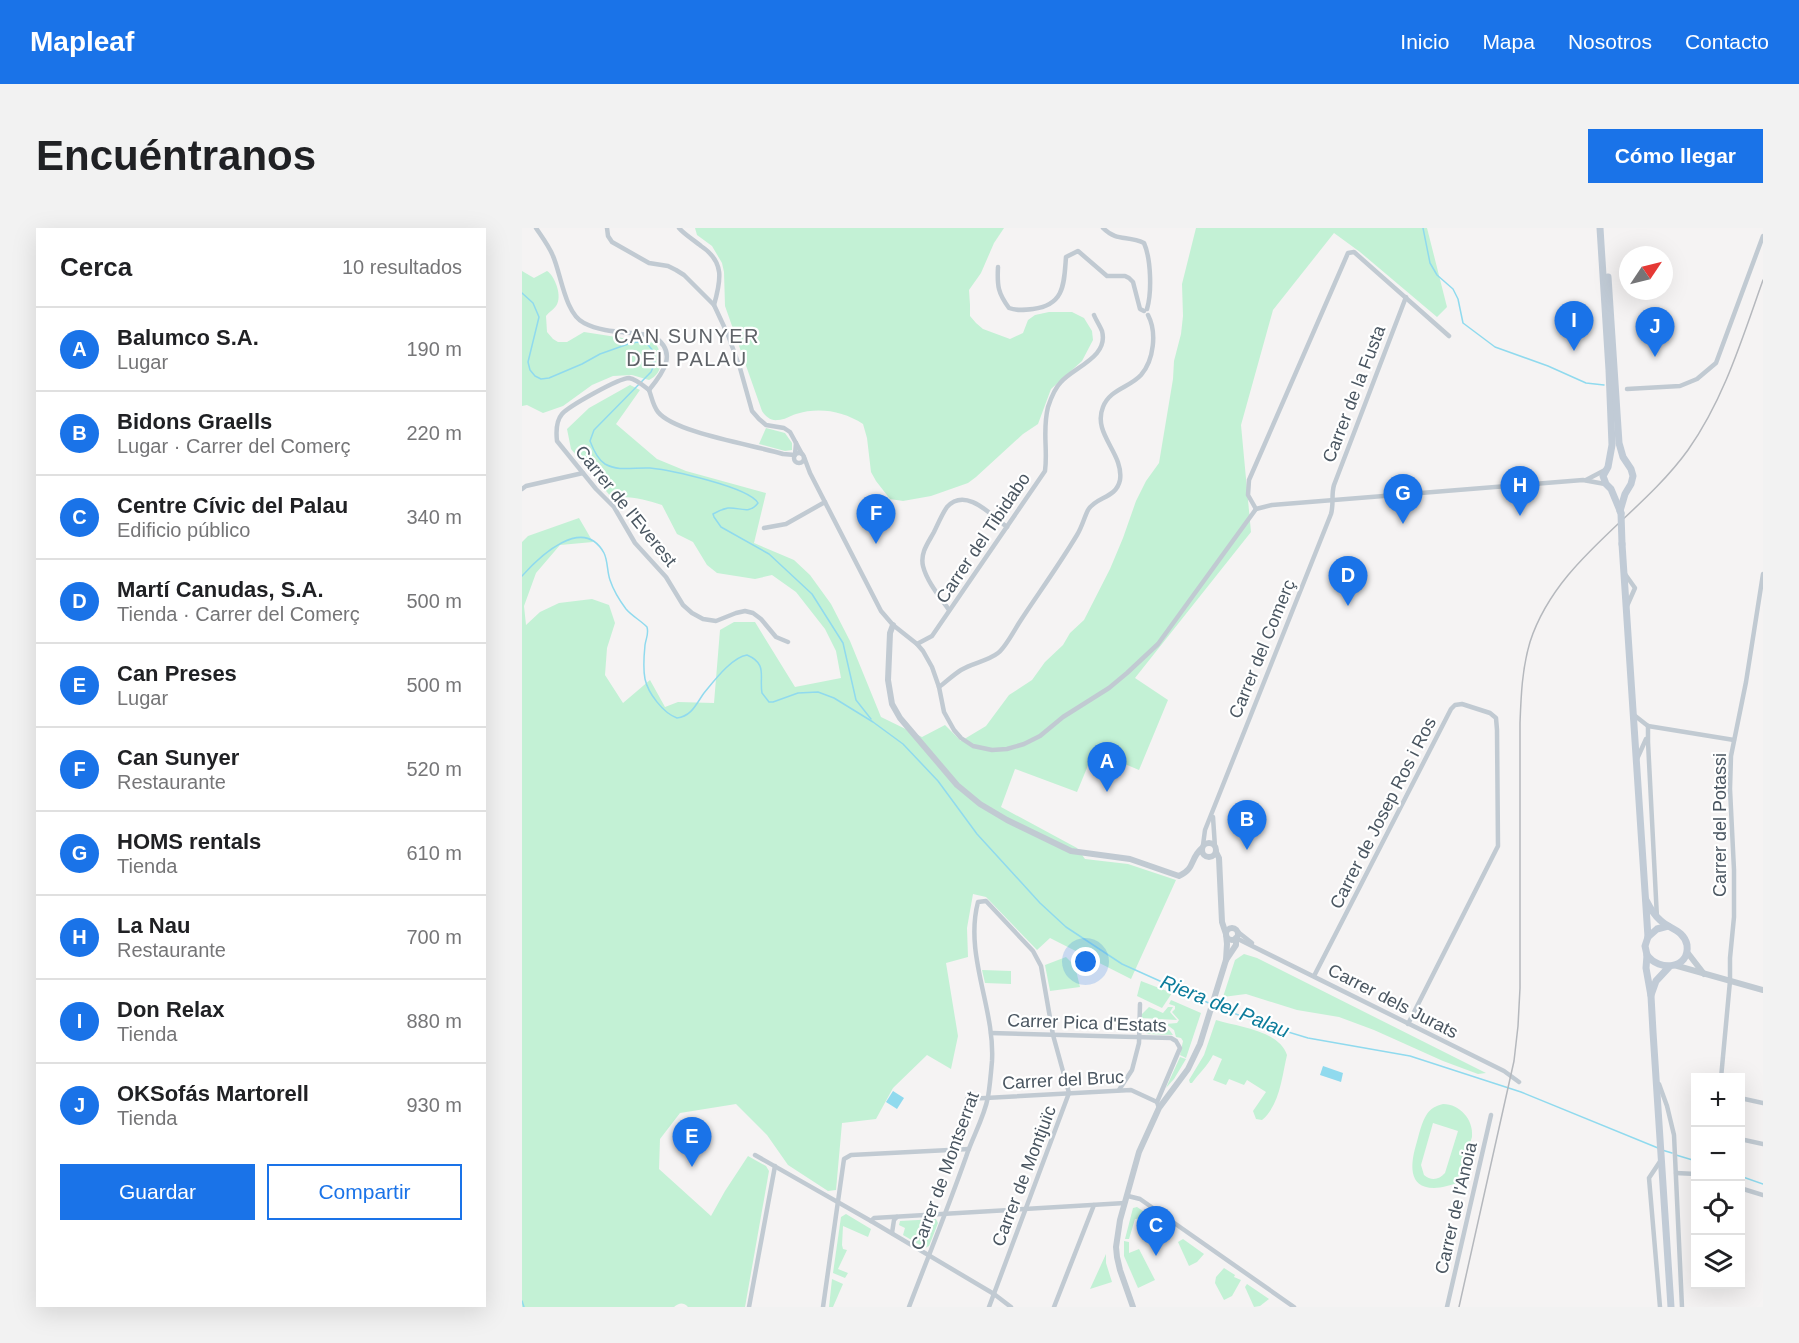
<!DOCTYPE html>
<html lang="es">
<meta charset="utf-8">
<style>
:root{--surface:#fff;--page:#f2f2f2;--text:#202124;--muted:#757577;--line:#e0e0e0;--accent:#1a73e8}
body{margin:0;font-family:Arial,sans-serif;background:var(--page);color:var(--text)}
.controls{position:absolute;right:18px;bottom:18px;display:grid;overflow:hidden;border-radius:0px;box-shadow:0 6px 24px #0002}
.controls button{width:54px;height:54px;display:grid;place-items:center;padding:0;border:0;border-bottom:2px solid var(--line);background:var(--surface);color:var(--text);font:30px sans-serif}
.compass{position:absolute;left:1097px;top:18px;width:54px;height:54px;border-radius:50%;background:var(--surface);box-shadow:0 6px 24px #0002;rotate:55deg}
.you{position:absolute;left:564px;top:734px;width:21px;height:21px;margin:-15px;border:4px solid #fff;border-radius:50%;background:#1a73e8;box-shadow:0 0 0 9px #1a73e833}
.badge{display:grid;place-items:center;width:39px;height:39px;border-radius:50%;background:var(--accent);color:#fff;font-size:20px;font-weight:700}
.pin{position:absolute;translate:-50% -50px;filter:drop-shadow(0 2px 3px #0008)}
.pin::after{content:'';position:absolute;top:32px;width:21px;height:18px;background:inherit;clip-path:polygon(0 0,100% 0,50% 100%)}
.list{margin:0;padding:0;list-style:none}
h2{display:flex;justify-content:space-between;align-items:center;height:78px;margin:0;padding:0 24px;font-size:26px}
h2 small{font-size:20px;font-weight:400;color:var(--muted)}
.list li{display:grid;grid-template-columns:39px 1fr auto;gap:18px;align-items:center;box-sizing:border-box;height:84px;padding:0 24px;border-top:2px solid var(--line)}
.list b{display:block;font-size:22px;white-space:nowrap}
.list p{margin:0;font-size:20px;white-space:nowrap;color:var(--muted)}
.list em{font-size:20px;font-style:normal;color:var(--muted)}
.actions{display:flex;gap:12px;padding:18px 24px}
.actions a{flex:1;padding:14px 0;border:2px solid var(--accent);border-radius:0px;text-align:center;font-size:21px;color:var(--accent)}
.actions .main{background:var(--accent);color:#fff}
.icon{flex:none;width:33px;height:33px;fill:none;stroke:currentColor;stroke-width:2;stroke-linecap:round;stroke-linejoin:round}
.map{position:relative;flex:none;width:1241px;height:1079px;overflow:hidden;border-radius:0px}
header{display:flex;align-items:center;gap:36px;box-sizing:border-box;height:84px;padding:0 30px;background:var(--accent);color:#fff}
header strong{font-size:28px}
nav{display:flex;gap:33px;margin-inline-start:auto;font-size:21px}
.intro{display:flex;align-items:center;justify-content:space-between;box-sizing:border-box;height:144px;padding:0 36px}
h1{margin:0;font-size:42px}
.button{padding:15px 27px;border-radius:0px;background:var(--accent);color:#fff;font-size:21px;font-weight:700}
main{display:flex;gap:36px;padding:0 36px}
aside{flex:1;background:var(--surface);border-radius:0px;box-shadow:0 6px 24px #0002}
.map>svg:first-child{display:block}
.green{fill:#c3f1d5;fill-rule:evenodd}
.water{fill:#90daee}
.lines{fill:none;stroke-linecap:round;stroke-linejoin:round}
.stream{stroke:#90daee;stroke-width:1.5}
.minor{stroke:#c1cad2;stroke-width:4.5}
.tertiary{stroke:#c1cad2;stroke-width:6}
.secondary{stroke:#c1cbd6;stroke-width:7}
.rail{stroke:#b5b8bd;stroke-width:1.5}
.secondary-bridge{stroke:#c1cbd6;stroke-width:7}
.labels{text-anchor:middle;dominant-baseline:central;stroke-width:4.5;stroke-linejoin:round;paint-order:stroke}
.street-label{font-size:18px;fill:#4a5661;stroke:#fff}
.neighbourhood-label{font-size:20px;letter-spacing:1.5px;fill:#5f6368;stroke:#fff}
.water-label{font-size:20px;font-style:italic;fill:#0c7c9b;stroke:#fff}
</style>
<header>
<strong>Mapleaf</strong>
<nav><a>Inicio</a><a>Mapa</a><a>Nosotros</a><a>Contacto</a></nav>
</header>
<div class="intro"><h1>Encuéntranos</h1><a class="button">Cómo llegar</a></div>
<main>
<aside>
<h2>Cerca<small>10 resultados</small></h2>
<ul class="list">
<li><span class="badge">A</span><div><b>Balumco S.A.</b><p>Lugar</p></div><em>190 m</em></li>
<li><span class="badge">B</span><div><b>Bidons Graells</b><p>Lugar · Carrer del Comerç</p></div><em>220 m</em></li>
<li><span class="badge">C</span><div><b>Centre Cívic del Palau</b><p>Edificio público</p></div><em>340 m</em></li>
<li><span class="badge">D</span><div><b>Martí Canudas, S.A.</b><p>Tienda · Carrer del Comerç</p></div><em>500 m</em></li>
<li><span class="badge">E</span><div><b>Can Preses</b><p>Lugar</p></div><em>500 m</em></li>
<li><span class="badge">F</span><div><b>Can Sunyer</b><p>Restaurante</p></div><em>520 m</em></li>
<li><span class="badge">G</span><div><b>HOMS rentals</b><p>Tienda</p></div><em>610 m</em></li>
<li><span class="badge">H</span><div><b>La Nau</b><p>Restaurante</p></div><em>700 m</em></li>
<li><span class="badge">I</span><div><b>Don Relax</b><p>Tienda</p></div><em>880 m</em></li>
<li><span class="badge">J</span><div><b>OKSofás Martorell</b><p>Tienda</p></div><em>930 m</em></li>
</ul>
<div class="actions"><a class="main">Guardar</a><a>Compartir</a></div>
</aside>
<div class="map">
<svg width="1241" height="1079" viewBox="0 0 1241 1079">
<rect width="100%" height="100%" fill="#f5f3f3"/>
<g class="green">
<path d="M 173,0 L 482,0 L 472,15 L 459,45 L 447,62 L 448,77 L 448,88 L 454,95 L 461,101 L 488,111 L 501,105 L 506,92 L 513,87 L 527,84 L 550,84 L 562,90 L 570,103 L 571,112 L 560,133 L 529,161 L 516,196 L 501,206 L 454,249 L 446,255 L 409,268 L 381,273 L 368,271 L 354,253 L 349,244 L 345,210 L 341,196 C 321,183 297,179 274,186 C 268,188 262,192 256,192 C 249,193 244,189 240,183 L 203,78 L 202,44 L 200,35 L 190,18 L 175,7 Z"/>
<path d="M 674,0 L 905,0 L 925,79 L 915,89 L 838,24 L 812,5 L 751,82 L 719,197 L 729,304 L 613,450 L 646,472 L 617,542 L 572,523 L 555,564 L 493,541 L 479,579 L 555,620 L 563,631 L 606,636 L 654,652 L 609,751 L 528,710 L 515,722 L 464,669 L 451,666 L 445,700 L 446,729 L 424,735 L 436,808 L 429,841 L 405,827 L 371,860 L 354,891 L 320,895 L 314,962 L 306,963 L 266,937 L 245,907 L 214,876 L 158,885 L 138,911 L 137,941 L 189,988 L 203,963 L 226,928 L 244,938 L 247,943 L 223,1079 L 166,1079 C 161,1074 157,1075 152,1079 L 0,1079 L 0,314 L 6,308 L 57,290 L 71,314 L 38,317 L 14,345 L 2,378 L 4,397 L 18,384 L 37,375 L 70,371 L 87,377 L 93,395 L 85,420 L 83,447 L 101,475 L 128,452 L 143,479 L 156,474 L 192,475 L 198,402 L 212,394 L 233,394 L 273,459 L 319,450 L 314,423 L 303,401 L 274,364 L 250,347 L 233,351 L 195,345 L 185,337 L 171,314 L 155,306 L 140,277 C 124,272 107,267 90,270 L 49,221 L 45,201 L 67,180 L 108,157 L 118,162 L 94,196 L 135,231 L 164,243 L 244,265 L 232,315 L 272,332 L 288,347 L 309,376 L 328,413 L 359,489 L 400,509 L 423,497 L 439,513 L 464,498 L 487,467 L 510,452 L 523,434 L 541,417 L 548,405 L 562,392 L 588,341 L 601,310 L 614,273 L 624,253 L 637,235 L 651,151 L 652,133 L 659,106 L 661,88 L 660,56 Z"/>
<path d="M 0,43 L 12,50 L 25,43 C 33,48 41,69 34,78 C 31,82 27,84 24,88 L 25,104 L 31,111 L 36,114 L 45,114 L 62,104 L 133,115 C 142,127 142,145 127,152 L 110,147 L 91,148 L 70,157 L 41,178 L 21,185 L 5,177 L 0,178 Z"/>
<polygon points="244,200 263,205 270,215 270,222 263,223 237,216"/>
<polygon points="722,726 735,730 964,845 956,846 921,833 852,802 817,789 775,782 724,766 701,769 713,732"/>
<polygon points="544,729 553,738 558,759 528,763 523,737"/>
<polygon points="460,742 489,743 489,756 463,755"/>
<polygon points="619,753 650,765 640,780 615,768"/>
<polygon points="649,772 679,785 664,830 658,827 661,813 659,810 654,809 652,802 644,796 655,795 657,792 650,784 653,781 653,778 647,776"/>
<polygon points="627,779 641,785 646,779 651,779 648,784 655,792 620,790 620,786"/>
<path d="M 694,792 C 716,799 757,802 765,827 C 760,848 758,877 740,892 L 734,891 L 731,883 L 744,864 L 725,852 L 722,857 L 707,851 L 704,857 L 691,852 L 700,831 L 691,827 C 685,839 677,845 670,855 L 668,855 L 667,852 L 682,827 Z"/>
<path d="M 620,793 C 633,794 644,795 651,807 L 624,806 L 629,801 L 625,799 L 619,806 Z"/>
<polygon points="658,829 664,831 652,851 644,860"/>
<path d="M 921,876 C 938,876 952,892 950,909 L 935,955 C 928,957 920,960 912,960 C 885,960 889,934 894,917 C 897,907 899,895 905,886 C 909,880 914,878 921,876 ZM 911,895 L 936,903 L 923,945 C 917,952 909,953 902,947 L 899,937 Z"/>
<polygon points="615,979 630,989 613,991 607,1011 603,1011 611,980"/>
<polygon points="324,986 349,1001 346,1009 321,998 320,1017 321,1021 325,1022 316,1041 326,1045 323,1050 311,1045 319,989"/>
<polygon points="414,991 416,995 407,1018 403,1020 381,1007 383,1000 377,997 378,993"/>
<polygon points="661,1011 682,1026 675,1034 667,1038 656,1014"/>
<polygon points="602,1013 607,1014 607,1025 617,1021 633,1052 616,1060 602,1028"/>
<polygon points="584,1026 584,1035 590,1054 568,1061"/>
<polygon points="702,1040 713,1047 712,1049 719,1052 710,1068 702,1072 693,1055 694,1049"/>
<polygon points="310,1051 321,1056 311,1079 307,1079"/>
<polygon points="725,1056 747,1071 738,1078 732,1079 723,1059"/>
</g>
<g class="water">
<polygon points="801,838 821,845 819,854 798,847"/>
<polygon points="371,863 382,870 375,881 364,874"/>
</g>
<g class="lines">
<g class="stream">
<polyline points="901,0 908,35 915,47 931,61 936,71 941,95 973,119 1026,138 1064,155 1082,157"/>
<path d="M 0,65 L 11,75 L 17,89 L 6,134 L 8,142 L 13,148 L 19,151 L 27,150 L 60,136 L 78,126 L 109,115 L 116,114 L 124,116 L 127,118 L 132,124 L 132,137 L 129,144 L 72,202 L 68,213 C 71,221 75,231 83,236 C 97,244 113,239 128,240 C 148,242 227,259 236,275 C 227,287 218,279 206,280 C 201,281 196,283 191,286 L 192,289 L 199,299 L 247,326 L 290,366 L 321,415 L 334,472 L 349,491"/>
<path d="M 0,348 C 18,328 61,287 82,325 C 86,333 85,344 88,352 C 91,361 98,373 104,381 C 110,388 118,392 125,399 C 127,406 124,410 123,417 C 122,427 121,441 123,451 C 126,465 141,485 155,490 C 170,488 174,476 182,465 C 192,453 210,429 225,427 C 246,436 237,448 240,465 L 247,474 L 251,474 L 276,465 L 296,464 L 312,470 L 351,494 L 381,516 L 416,553 L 455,606 L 518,675 L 544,699 L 600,736 L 689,776"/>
<polyline points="693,778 740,796 786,810 888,828 999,864 1136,920"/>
<polyline points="1140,922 1150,925"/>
<polyline points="1154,927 1174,933"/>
<polyline points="1218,948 1241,956"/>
<polyline points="0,1073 2,1079"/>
</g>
<g class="minor">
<path d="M 14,0 C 20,9 27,18 31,28 C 39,46 43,86 62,95 C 83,106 109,103 131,108 C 157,124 141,145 127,162"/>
<polyline points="85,0 86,8 90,14 127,35 146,38 154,42 162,47 192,77 206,107 218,140 230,183 237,191 244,197 262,200 268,204 280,226"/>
<path d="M 157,0 C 163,7 172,12 179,18 C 203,34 199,52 192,77"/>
<path d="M 581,0 C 595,14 605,7 622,15 C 629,31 630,64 625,81"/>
<path d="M 476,39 C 475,58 476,65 487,80 C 495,83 503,82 511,81 C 543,77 542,55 544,29 L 556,23 L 585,48 L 603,48 L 607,50 L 611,54 L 618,81 L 622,83"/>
<polyline points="1105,161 1158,158 1175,151 1194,135 1241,8"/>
<path d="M 127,162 C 122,158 114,151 107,150 C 97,150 47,178 40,186 C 34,193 34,204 35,213 L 74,261 L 92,279 L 113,315 L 144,349 L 161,377 L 170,385 L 181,391 L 194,393 L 214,385 L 223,383 L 231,385 L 239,391 L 254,409 L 266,414"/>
<path d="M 127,162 C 130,170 131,178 136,184 C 153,205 232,217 261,226 L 273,227 L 274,215"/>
<circle cx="277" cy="230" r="5"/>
<polyline points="282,229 288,245 359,383 371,397 395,416 401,423 410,439 417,459 422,484 432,502 439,510 451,518 470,522 485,521 502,516 518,508 541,489 587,460 605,445 636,416 734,281"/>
<polyline points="1064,252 1083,242"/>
<polyline points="0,261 4,258 61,245"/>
<polyline points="734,281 726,267 727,252 826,25 832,24 927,108"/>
<polyline points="734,281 750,277 1061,252 1083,256"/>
<polyline points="242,300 264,296 303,274"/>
<polyline points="1103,346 1113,360 1105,378"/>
<path d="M 427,382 C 418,369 405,354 401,338 C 398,325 406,315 412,304 C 416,296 420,286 425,279 C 444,258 470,288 485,299"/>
<path d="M 395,416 L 410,408 L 523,243 C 526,221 520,203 526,179 C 529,170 533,160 539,154 C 552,139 587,129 580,103 C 578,98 574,92 572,87"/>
<path d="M 417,459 C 424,454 431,447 439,442 C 450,435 466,433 476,425 C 483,420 492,403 497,395 C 516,366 537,337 555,307 C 560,299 562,290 566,282 C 574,268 594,271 598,252 C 602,225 570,206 581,179 C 588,161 607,160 619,147 C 632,132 635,104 626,87"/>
<polyline points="1112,487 1126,498"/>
<polyline points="1126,498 1126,514 1135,690"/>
<polyline points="1126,498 1212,512"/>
<polyline points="1115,531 1124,511"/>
<polyline points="691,589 693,619"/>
<path d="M 681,617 L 683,602 L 809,286 C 812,276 809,267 812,257 L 884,69"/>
<polyline points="716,704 730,715"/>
<polyline points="714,710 982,843 997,854"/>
<polyline points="792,748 929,481 933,477 940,476 968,485 974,490 975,502 976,618 886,796"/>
<polyline points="469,805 649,810 654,813 658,820 635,874 637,880"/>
<polyline points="1199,850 1208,753 1208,730 1212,689 1212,642 1208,561 1209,528 1224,454 1241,346"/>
<polyline points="1137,856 1145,878 1152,907 1160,1079"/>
<polyline points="597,862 610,842 617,815 618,776"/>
<polyline points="1218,870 1241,875"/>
<polyline points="445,871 609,862 635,874"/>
<polyline points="1218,911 1241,916"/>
<polyline points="233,927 349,993 472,1066 489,1079"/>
<polyline points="1154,945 1174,946"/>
<polyline points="1218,960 1241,967"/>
<polyline points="606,968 618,971 772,1079"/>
<polyline points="349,993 352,990 603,975"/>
<polyline points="370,1005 372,992 375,989"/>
<polyline points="227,1079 253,938"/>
<polyline points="301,1079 322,931 329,927 447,921"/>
<path d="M 387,1079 C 406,1029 426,980 444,929 C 450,910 462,890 466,869 C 468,857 469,845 470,833 C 473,780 442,727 456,674 L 464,673 L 511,723 L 519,738 L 531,807 L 547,865 L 467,1079"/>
<polyline points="532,1079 572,977"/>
<polyline points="925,1079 969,887"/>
<polyline points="1138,1079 1127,950 1139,932"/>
</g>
<g class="tertiary">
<path d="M 371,397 L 368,405 L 366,452 L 370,476 L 378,490 L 435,557 L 458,576 L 485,592 L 549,623 L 608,631 L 657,648 C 673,641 668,631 679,621"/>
<circle cx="687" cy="622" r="7"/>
<circle cx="710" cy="706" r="6"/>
<polyline points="1165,724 1182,746"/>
<polyline points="704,732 714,717 714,710"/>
<polyline points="1152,737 1241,762"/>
<polyline points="611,1079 598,1042 595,1029 594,1019 598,992 617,924 637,880 666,841 678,816 704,732 705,716 704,706 700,694 697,630 694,624"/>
</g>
<g class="secondary">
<polyline points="1078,0 1087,142 1090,217 1086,239 1081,248 1084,256 1089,261 1099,285"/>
<polyline points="1086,49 1097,215 1101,229 1109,241 1111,248 1109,256 1103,266 1098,283"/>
<polyline points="1100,316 1126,709 1123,718 1125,727 1124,740 1129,768 1131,804 1149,1079"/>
<path d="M 1124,672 C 1128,680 1132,687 1138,692 C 1147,701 1162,702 1165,717 C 1168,741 1137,744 1125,727"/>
<polyline points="1126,709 1135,701 1146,698"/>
<polyline points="1129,767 1134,753 1147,739"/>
</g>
<path class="rail" d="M 937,1079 L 992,833 L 996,798 L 998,760 L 998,495 C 999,468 1000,441 1008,414 C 1035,331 1117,290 1166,222 C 1202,171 1220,111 1241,52"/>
<polyline class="secondary-bridge" points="1099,285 1100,316"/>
</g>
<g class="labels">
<g class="street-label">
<text transform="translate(832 166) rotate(-69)">Carrer de la Fusta</text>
<text transform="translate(104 278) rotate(51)">Carrer de l'Everest</text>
<text transform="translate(461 310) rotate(-56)">Carrer del Tibidabo</text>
<text transform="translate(740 421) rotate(-68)">Carrer del Comerç</text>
<text transform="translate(861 585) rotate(-63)">Carrer de Josep Ros i Ros</text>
<text transform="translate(1198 597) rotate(-90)">Carrer del Potassi</text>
<text transform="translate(871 773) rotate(27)">Carrer dels Jurats</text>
<text transform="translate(565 795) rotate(2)">Carrer Pica d'Estats</text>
<text transform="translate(541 852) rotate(-3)">Carrer del Bruc</text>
<text transform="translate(423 943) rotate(-70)">Carrer de Montserrat</text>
<text transform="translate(502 948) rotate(-69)">Carrer de Montjuïc</text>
<text transform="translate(934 980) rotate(-77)">Carrer de l'Anoia</text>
</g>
<g class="neighbourhood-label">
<text x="165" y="108">CAN SUNYER<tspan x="165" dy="23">DEL PALAU</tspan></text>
</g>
<g class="water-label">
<text transform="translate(703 778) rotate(22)">Riera del Palau</text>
</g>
</g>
</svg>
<div class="controls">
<button>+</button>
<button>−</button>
<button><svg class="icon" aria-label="locate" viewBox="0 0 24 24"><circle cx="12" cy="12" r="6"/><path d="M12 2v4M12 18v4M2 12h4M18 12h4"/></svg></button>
<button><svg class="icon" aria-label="layers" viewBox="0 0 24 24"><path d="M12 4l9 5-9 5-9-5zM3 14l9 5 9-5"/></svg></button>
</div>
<svg class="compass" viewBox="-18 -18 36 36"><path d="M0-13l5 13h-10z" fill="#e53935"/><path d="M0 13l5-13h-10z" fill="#757577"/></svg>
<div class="you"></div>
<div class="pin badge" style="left:585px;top:564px">A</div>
<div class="pin badge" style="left:725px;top:622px">B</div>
<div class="pin badge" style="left:634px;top:1028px">C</div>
<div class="pin badge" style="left:826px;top:378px">D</div>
<div class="pin badge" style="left:170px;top:939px">E</div>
<div class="pin badge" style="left:354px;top:316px">F</div>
<div class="pin badge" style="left:881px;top:296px">G</div>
<div class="pin badge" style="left:998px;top:288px">H</div>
<div class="pin badge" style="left:1052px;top:123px">I</div>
<div class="pin badge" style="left:1133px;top:129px">J</div>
</div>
</main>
